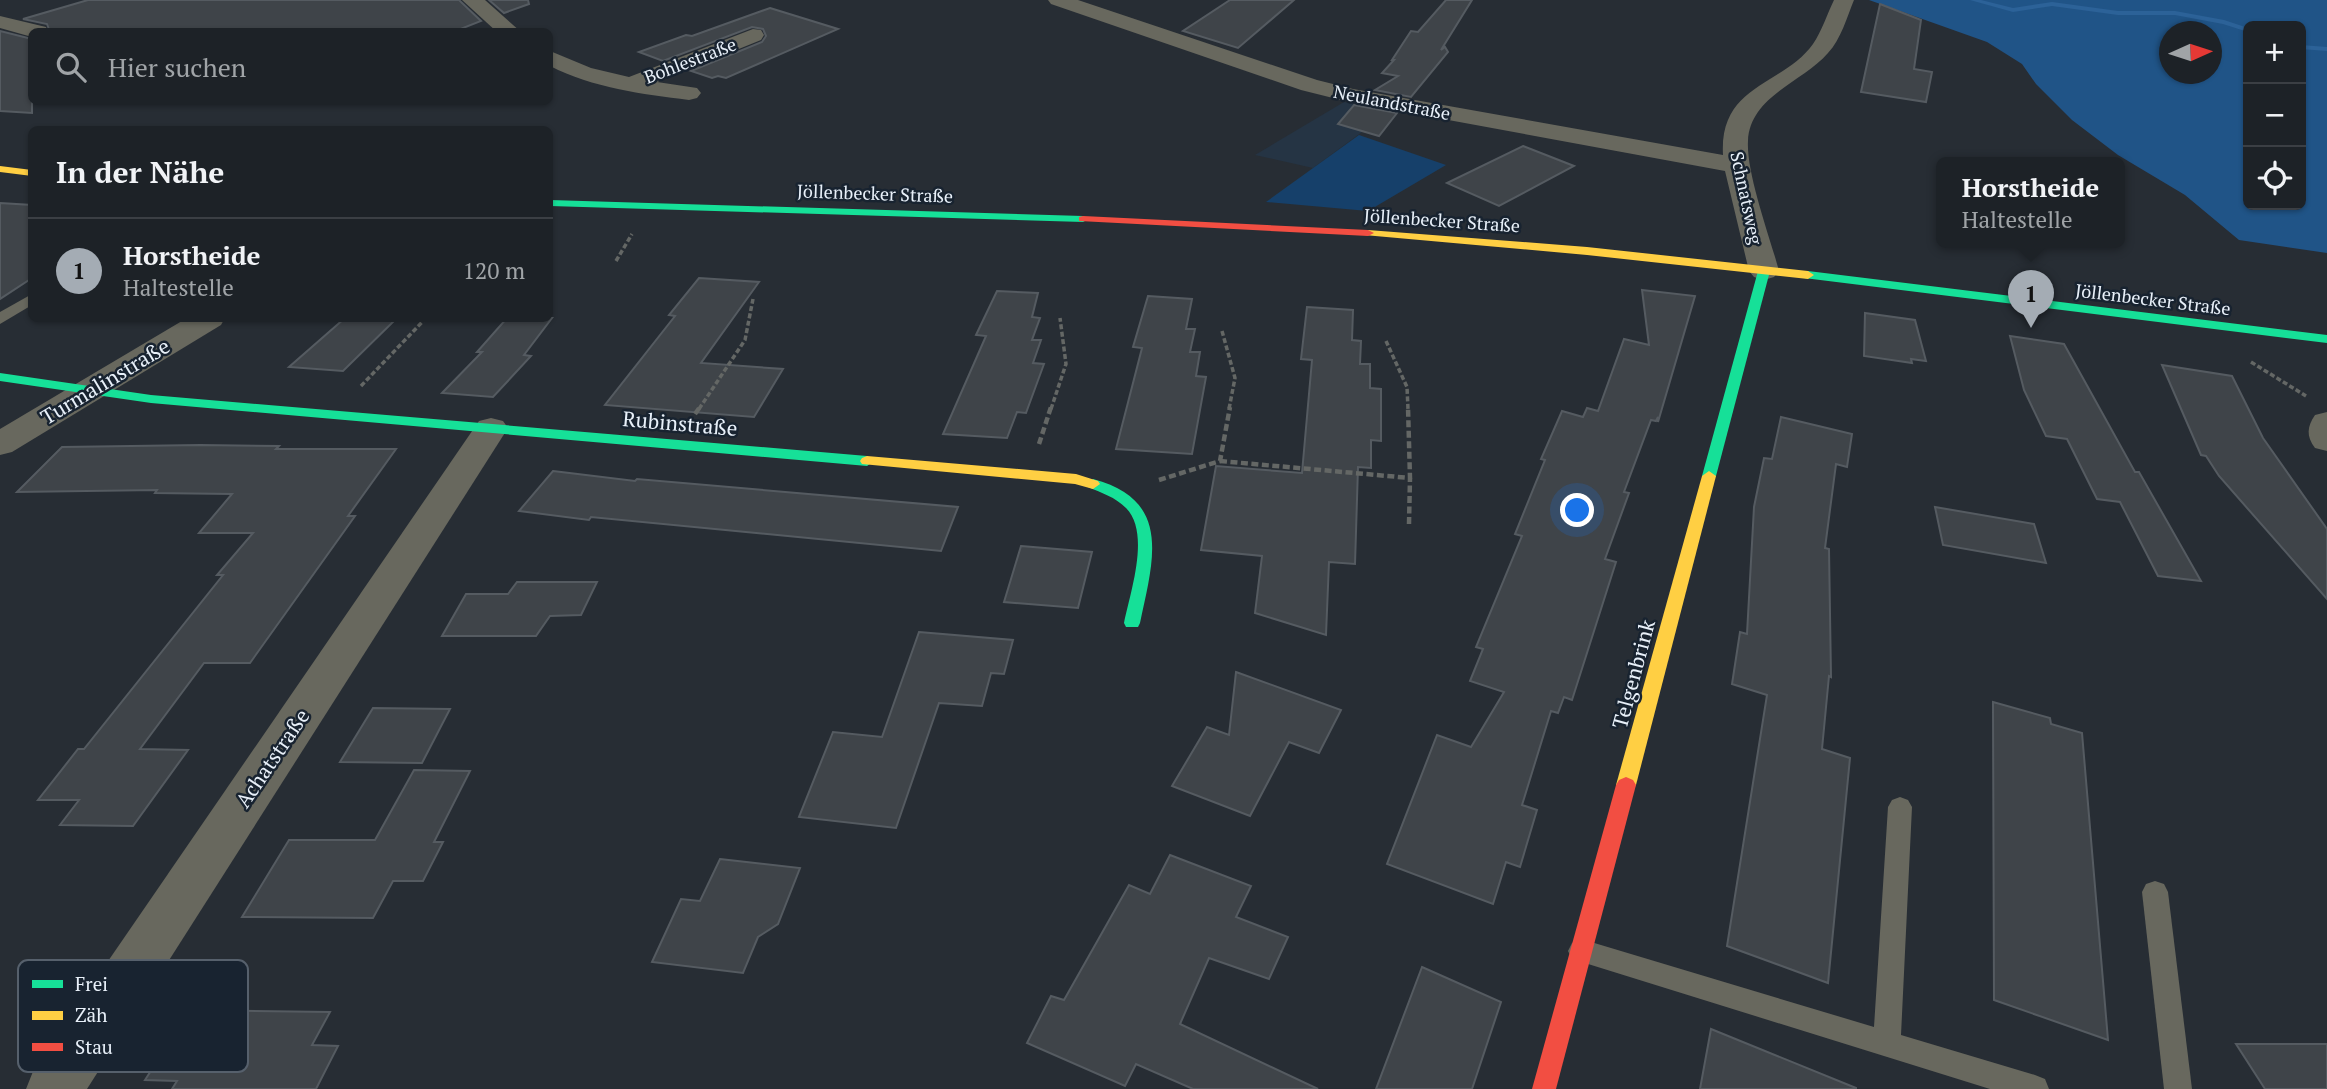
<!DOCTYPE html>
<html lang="de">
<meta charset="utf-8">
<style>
:root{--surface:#1d2227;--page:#252a2f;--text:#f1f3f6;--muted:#a0a4a7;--line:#3b3f44;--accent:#a4acb4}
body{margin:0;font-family:"PT Serif",serif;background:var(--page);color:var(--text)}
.controls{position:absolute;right:21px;top:21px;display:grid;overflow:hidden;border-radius:10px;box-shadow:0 2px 5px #0004}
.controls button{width:63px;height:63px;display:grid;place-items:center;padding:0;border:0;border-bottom:2px solid var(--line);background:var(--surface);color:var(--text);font:35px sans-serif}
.compass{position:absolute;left:2159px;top:21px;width:63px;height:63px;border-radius:50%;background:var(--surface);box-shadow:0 2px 5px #0004;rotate:87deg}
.you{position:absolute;left:1578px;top:511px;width:24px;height:24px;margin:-18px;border:5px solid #fff;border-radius:50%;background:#1a73e8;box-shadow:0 0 0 10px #1a73e833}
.badge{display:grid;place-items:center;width:46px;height:46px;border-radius:50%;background:var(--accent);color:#111;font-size:23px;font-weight:700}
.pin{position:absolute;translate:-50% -58px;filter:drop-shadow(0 2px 4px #0008)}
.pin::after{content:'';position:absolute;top:37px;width:24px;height:21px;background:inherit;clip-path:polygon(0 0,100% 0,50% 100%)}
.popup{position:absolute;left:1936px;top:157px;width:189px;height:91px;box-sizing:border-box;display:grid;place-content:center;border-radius:10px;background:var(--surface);filter:drop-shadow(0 2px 5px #0005);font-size:23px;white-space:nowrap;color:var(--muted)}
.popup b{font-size:26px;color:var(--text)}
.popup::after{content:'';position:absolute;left:50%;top:100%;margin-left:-14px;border:14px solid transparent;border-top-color:var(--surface)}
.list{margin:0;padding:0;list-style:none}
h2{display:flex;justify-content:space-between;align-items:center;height:91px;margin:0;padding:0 28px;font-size:30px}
h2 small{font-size:23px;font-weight:400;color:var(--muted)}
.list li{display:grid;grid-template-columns:46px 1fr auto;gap:21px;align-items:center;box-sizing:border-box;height:105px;padding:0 28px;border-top:2px solid var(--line)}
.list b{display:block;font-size:26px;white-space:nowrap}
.list p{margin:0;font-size:23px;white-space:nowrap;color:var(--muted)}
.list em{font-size:23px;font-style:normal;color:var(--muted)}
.icon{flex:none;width:38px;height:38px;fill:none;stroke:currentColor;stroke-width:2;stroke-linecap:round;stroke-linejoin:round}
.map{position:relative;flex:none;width:2327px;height:1089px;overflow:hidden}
.search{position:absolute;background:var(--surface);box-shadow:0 2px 5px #0004;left:28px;top:28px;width:525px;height:77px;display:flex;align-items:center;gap:18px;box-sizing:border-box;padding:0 24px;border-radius:10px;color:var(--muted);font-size:26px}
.panel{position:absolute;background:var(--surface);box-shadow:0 2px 5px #0004;left:28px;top:126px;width:525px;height:196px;border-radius:10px}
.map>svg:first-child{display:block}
.built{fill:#253444}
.green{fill:#16406a}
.forest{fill:#205487;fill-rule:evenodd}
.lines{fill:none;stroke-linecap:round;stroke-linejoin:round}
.stream{fill:#2c6298;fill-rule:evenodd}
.building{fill:#3f4449;stroke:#555b61;stroke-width:2}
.path-far1{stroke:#646765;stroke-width:3.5;stroke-dasharray:5 2.5;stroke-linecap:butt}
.path{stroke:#646765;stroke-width:4.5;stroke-dasharray:7 3.5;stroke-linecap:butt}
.lane{fill:#68685e;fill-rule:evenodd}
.street{fill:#68685e;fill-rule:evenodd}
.fast{fill:#16e098;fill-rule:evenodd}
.slow{fill:#ffcf43;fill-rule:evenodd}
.jam{fill:#f24e42;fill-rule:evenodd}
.labels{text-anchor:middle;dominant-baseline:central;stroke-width:5;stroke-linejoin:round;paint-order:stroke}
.far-street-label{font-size:18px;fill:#e8f0f9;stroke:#182330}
.street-label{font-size:21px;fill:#e8f0f9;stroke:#182330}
.key{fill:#182330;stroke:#56606c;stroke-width:2}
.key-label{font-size:19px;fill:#e8f0f9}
</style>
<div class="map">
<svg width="2327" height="1089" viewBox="0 0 2327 1089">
<rect width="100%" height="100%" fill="#272d34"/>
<polygon class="built" points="1344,102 1392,110 1313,168 1255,155"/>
<polygon class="green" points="1359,135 1446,165 1368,211 1266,202"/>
<path class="forest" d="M 1869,0 L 2327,0 L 2327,253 L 2239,240 L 2185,195 L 2118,155 L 2072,120 L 2036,84 L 2022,64 L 1987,42 ZM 2248,26 L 2301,26 L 2301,205 L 2248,205 ZM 2170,32 L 2212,32 L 2212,74 L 2170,74 Z"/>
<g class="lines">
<g class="stream">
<polygon points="1970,0 1981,0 2013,8 2052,2 2118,11 2175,11 2224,20 2248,28 2248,32 2223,24 2175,15 2118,15 2052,6 2013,12"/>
<polygon points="2301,45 2327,47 2327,51 2301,49"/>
</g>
</g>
<g class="building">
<polygon points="88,0 459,0 481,21 453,32 50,32 47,24 23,19"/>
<polygon points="489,0 528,0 529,4 504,13"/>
<polygon points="1230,0 1294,0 1238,48 1183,31"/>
<polygon points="1446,0 1472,0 1441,50 1445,47 1448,52 1411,97 1375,90 1398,76 1382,73 1394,60 1392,60 1411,31 1418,32"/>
<polygon points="1880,4 1921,20 1914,69 1932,72 1926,102 1861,92"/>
<polygon points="770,8 838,29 726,78 718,76 712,78 691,71 762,42 766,36 763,29 752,27 663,61 639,52 686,35 692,36"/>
<polygon points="0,31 32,39 32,113 0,111"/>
<polygon points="1354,105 1397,113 1379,136 1338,124"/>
<polygon points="1523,146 1574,166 1499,206 1447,183"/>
<polygon points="0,203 32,205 32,278 0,299"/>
<polygon points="699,278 759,282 701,363 783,369 754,417 605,405 675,316 669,315"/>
<polygon points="1642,290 1695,296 1658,422 1658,417 1656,421 1651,420 1624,492 1629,493 1605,559 1616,562 1572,700 1564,697 1558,713 1551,711 1522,805 1537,810 1520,867 1506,862 1493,904 1387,864 1437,735 1471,747 1504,692 1470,681 1483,649 1476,647 1522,536 1515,534 1545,460 1541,459 1562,411 1583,417 1587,408 1598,411 1624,339 1649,345"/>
<polygon points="997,291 1038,293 1032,317 1040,318 1032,340 1041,340 1033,363 1044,364 1026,413 1017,412 1007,438 943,434 986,336 976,335"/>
<polygon points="1148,296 1192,299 1186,329 1195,329 1190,352 1200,352 1196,376 1206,377 1192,454 1116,449 1142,348 1133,347"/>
<polygon points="1307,307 1353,310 1352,340 1361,341 1360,364 1370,364 1370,388 1381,389 1381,441 1371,440 1371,468 1358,467 1355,564 1329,562 1326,635 1255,613 1262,556 1201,550 1216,466 1302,473 1312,360 1301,359"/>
<polygon points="1865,313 1915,320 1926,361 1911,359 1912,363 1864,356"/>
<polygon points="345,318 397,318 343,371 289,367"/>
<polygon points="507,318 552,318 524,355 531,356 493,397 442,393 482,352 477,352"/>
<polygon points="2010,336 2064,344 2135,472 2139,472 2201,581 2158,576 2120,502 2097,499 2067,439 2046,436 2024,390"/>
<polygon points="2162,365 2232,376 2263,438 2327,529 2327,599 2219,476 2206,456 2201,455"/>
<polygon points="1781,417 1852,434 1847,467 1836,464 1825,548 1829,549 1831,677 1829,676 1822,749 1850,758 1828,983 1727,946 1767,695 1732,684 1740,632 1747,634 1754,507 1764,458 1772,459"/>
<polygon points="200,445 279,446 276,449 396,449 348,516 355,516 250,663 204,663 140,749 188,750 133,826 60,825 79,800 38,800 78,749 84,749 223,575 217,575 253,533 199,533 232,494 155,493 157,490 17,492 62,447"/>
<polygon points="553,471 635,481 637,479 958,507 941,551 591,517 589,520 519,511"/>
<polygon points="1935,507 2034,524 2046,563 1943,545"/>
<polygon points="1021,546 1092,552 1078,608 1004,602"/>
<polygon points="517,582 597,582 581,615 550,616 536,636 442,636 466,594 508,594"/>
<polygon points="919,632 1013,640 1004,674 991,673 982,706 939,703 896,828 799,817 833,732 882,737"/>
<polygon points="1236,672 1341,710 1319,753 1289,742 1250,816 1172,786 1207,727 1229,735"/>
<polygon points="1993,702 2050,718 2051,724 2082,733 2108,1040 1994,1000"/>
<polygon points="373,708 450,709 422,763 340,762"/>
<polygon points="414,770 470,771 434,842 443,842 423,881 393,881 373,918 242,917 289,840 375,840"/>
<polygon points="1170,855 1251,886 1236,917 1288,937 1269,979 1209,958 1180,1024 1318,1089 1193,1089 1136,1064 1125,1086 1027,1043 1051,996 1064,1000 1129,885 1150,894"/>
<polygon points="720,859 800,868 778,924 758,937 743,973 652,962 681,899 700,901"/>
<polygon points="1422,967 1501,1002 1472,1089 1376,1089"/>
<polygon points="190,1010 330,1012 312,1045 338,1046 316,1089 172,1089 177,1081 145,1080"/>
<polygon points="1711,1029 1856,1088 1856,1089 1700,1089"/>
<polygon points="2236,1044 2327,1044 2327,1089 2265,1089"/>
</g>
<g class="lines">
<g class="path-far1">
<polyline points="616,261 632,234"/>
<polyline points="1222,331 1235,378 1229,409"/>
<polyline points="1386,341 1407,387 1408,409"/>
<polyline points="2251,362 2306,396"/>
<polyline points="361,386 426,318"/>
<polyline points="699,409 745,340 753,299"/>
<polyline points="1051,409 1066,364 1060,318"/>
</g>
<g class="path">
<polyline points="695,414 700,407"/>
<polyline points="1039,444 1051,407"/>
<polyline points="1220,461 1410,478 1408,407"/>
<polyline points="1159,480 1220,461 1230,407"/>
<polyline points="1409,524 1410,478"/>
</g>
<g class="lane">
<polygon points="32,294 32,305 0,324 0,312"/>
<polygon points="1900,797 1908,800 1912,807 1901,1035 2035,1075 2045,1079 2049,1089 1990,1089 1572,959 1568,951 1572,943 1581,939 1874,1027 1888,807 1892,800"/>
<polygon points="2155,881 2164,884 2168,892 2192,1089 2164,1089 2142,892 2146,884"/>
</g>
<g class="street">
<polygon points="462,0 485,0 521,32 497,32"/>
<path d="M 1048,0 L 1078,0 L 1317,80 L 1353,89 L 1723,155 C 1719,84 1783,86 1813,44 C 1822,31 1827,14 1834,0 L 1854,0 C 1847,17 1841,39 1828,53 C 1803,82 1750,96 1748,141 C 1746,173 1770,237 1779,271 L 1774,277 L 1764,280 L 1754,277 L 1749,271 L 1725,171 L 1345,101 L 1301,90 L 1051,4 Z"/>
<polygon points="0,16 46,27 48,32 32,32 32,37 0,28"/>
<path d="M 753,29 L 761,30 L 764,35 L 761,40 L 657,82 L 697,88 L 701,93 L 697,98 L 689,100 C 642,94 593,88 550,66 L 550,51 L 591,68 L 629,77 Z"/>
<polygon points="187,318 225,318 221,325 12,452 0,455 0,429"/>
<path d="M 2327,412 L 2327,451 L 2315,448 C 2306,436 2307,427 2315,415 Z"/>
<polygon points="491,418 503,421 508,428 87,1089 26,1089 34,1069 479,421"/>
</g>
<g class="fast">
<polygon points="550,200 1083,216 1089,219 1083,222 550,206"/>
<polygon points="1764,267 1770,271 1716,476 1714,479 1704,479 1702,476 1758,271"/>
<polygon points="1808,271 2327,335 2327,343 1804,278 1804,272"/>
<polygon points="0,373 151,395 867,456 874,461 867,466 151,403 0,381"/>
<path d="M 1093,479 C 1173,500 1153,561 1140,623 L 1138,627 L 1126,627 L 1124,623 C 1130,593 1151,533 1126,508 C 1115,497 1102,493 1088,487 L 1086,484 Z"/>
</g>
<g class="slow">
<polygon points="0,166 32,170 32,176 0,172"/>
<polygon points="1368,230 1587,247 1808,271 1814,275 1808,279 1587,255 1364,235 1362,233"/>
<polygon points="867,456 1076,474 1098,481 1100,484 1093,489 1075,484 862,464 860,461 862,458"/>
<polygon points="1709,471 1716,476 1636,785 1633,790 1626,793 1619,790 1616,785 1702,476"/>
</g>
<g class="jam">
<polygon points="1083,216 1368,230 1374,233 1368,236 1079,221 1079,217"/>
<polygon points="1626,777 1633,780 1636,785 1556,1089 1532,1089 1616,785 1619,780"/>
</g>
</g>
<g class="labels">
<g class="far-street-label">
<text transform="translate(690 60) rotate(-21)">Bohlestraße</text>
<text transform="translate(1392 102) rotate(11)">Neulandstraße</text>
<text transform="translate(875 193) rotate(2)">Jöllenbecker Straße</text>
<text transform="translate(1747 198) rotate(78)">Schnatsweg</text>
<text transform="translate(1442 220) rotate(4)">Jöllenbecker Straße</text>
<text transform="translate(2153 299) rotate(7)">Jöllenbecker Straße</text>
</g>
<g class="street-label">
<text transform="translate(105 381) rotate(-31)">Turmalinstraße</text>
<text transform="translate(680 423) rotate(5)">Rubinstraße</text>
<text transform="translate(1633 674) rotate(-75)">Telgenbrink</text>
<text transform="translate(272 758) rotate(-56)">Achatstraße</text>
</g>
</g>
<rect x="18" y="960" width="230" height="112" rx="10" class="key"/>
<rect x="32" y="980" width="31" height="8" fill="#16e098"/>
<rect x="32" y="1011" width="31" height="9" fill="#ffcf43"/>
<rect x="32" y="1043" width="31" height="8" fill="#f24e42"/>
<g class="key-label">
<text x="75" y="991">Frei</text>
<text x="75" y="1022">Zäh</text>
<text x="75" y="1054">Stau</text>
</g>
</svg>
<div class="controls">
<button>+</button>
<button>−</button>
<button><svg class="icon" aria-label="locate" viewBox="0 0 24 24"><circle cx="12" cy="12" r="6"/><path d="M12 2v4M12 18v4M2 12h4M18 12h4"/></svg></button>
</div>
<svg class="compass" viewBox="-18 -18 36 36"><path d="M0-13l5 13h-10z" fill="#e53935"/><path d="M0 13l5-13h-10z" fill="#a0a4a7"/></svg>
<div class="you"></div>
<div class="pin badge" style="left:2031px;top:328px">1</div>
<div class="popup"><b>Horstheide</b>Haltestelle</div>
<div class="search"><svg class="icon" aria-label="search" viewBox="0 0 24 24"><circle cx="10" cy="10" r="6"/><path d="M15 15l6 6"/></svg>Hier suchen</div>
<section class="panel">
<h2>In der Nähe<small></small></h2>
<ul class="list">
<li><span class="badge">1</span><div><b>Horstheide</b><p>Haltestelle</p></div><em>120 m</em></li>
</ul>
</section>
</div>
